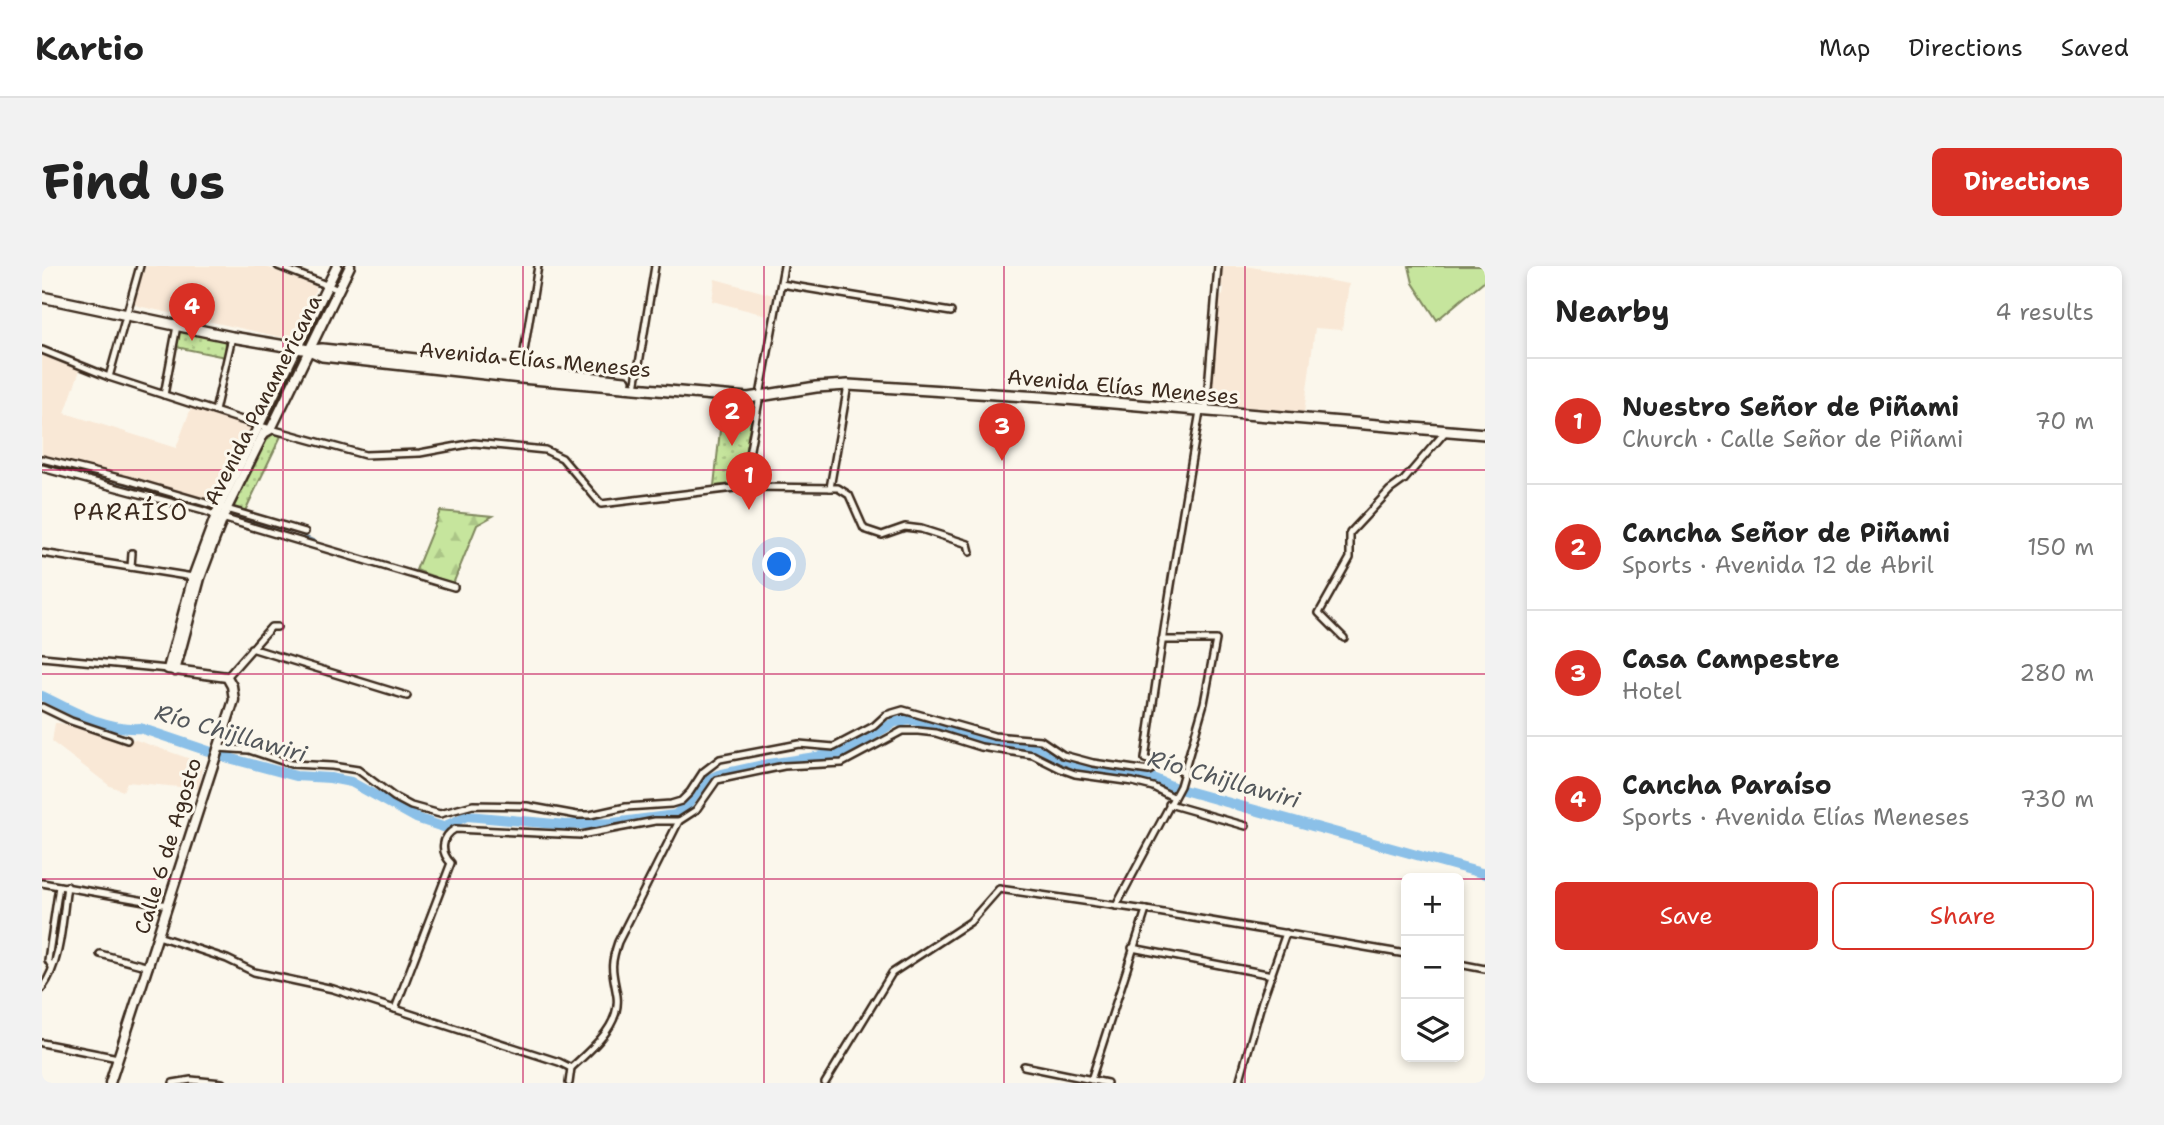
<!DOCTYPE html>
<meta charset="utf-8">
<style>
:root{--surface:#fff;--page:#f2f2f2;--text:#222;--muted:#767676;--line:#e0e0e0;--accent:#d93025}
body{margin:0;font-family:"Shantell Sans",sans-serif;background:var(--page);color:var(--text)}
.controls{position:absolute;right:21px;bottom:21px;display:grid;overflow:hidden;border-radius:10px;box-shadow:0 4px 10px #0003}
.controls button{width:63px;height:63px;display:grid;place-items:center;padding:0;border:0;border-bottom:2px solid var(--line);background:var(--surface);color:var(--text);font:35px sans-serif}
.you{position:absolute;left:738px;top:299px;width:24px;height:24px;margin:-18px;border:5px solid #fff;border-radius:50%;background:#1a73e8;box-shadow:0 0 0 10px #1a73e833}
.badge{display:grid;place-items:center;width:46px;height:46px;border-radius:50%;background:var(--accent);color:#fff;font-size:23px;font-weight:700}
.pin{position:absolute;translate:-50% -58px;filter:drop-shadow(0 2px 4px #0008)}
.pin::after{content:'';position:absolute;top:37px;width:24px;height:21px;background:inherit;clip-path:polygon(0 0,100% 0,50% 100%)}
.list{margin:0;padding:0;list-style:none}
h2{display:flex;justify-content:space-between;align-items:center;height:91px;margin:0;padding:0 28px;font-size:30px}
h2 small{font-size:23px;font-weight:400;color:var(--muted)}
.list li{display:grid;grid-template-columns:46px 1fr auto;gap:21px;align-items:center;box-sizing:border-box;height:126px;padding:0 28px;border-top:2px solid var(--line)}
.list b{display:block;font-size:26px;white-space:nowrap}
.list p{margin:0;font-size:23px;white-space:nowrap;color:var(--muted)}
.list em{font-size:23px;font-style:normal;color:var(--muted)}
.actions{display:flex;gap:14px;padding:21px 28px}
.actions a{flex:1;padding:16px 0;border:2px solid var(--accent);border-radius:10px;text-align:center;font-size:24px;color:var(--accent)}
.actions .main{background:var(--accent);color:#fff}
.icon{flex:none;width:38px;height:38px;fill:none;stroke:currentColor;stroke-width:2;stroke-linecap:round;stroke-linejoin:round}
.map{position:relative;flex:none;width:1443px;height:817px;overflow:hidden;border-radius:10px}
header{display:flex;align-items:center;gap:42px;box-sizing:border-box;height:98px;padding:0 35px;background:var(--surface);border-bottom:2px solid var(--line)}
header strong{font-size:33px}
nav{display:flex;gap:38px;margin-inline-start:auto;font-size:24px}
.intro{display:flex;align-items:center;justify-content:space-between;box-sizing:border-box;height:168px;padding:0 42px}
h1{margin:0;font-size:49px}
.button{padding:18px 32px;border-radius:10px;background:var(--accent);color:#fff;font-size:24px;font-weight:700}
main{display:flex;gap:42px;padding:0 42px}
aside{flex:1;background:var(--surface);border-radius:10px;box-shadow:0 4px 10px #0003}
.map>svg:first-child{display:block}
.built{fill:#f9e8d6}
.forest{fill:url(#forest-firs);stroke:#80885e;stroke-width:2}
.park{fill:url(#park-dots);stroke:#80885e;stroke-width:2}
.garden{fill:#c6e59d;stroke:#80885e;stroke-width:2}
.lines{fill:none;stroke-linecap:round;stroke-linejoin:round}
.stream{stroke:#6b8497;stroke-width:2}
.river{stroke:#8bc0e8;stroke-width:10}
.street-casing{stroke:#3b2a1e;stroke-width:10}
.secondary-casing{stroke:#3b2a1e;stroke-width:13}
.primary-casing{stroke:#3b2a1e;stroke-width:14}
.street{stroke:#fbf7ec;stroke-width:5}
.secondary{stroke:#fbf7ec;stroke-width:8}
.primary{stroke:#fbf7ec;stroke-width:9}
.grid{fill:none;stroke:#c2185b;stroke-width:2;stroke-opacity:0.55}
.labels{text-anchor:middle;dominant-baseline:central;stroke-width:6;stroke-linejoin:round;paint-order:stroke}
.street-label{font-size:21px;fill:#3b2a1e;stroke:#fbf7ec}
.neighbourhood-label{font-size:23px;letter-spacing:2px;fill:#3b2a1e;stroke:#fbf7ec}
.water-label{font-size:23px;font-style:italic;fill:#53575b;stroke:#fbf7ec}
</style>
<header>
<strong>Kartio</strong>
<nav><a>Map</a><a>Directions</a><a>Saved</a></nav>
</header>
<div class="intro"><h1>Find us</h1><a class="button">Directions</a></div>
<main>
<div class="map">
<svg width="1443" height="817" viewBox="0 0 1443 817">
<defs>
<pattern id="forest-firs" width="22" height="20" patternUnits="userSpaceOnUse" patternTransform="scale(1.75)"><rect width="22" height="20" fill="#c6e59d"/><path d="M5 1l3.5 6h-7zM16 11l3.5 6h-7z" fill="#abc587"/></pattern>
<pattern id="park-dots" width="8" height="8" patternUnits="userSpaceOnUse" patternTransform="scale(1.75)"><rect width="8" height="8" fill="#c6e59d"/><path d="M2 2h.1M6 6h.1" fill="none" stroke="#abc587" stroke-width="1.8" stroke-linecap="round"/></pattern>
</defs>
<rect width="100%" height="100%" fill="#fbf7ec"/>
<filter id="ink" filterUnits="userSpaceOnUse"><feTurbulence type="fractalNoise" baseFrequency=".0143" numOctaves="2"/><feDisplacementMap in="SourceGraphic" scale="14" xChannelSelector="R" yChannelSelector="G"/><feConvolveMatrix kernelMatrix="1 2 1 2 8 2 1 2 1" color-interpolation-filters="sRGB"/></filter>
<g filter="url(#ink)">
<g class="built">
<polygon points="103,0 222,0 273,20 274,24 248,73 96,40 92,37"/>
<polygon points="1180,0 1203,0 1307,18 1300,64 1273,62 1262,147 1168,139 1176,33 1181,29 1182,22 1178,17"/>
<polygon points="673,13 731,29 727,50 670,35"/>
<polygon points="0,89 38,104 23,147 134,182 149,142 212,162 175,237 0,190"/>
<polygon points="13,457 18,457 87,477 91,473 160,497 158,523 85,516 81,525 68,520 10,476"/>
</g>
<polygon class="forest" points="398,245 451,250 435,259 411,318 374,304"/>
<g class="park">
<polygon points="138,65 184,75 183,91 134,81"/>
<polygon points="681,136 712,139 698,217 672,220"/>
<polygon points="229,167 239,170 203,245 190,242 224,170"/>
</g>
<polygon class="garden" points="1367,0 1443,0 1443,14 1395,54 1371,17"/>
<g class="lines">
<g class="stream">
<polyline points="0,198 73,215 171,244"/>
<polyline points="188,250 257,268 273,275"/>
</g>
<path class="river" d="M 0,430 C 32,445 61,464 98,462 L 187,492 L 254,510 L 288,512 L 309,516 L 374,552 L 401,561 L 425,550 L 524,559 L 571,557 L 633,549 L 644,540 L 663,515 L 676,509 L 726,498 L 801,487 L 853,456 L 870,454 L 905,462 L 938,475 L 998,481 L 1030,500 L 1106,510 L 1134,522 L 1443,608"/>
<g class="street-casing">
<g id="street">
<polyline points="236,0 297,24"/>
<polyline points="739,18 909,46"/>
<polyline points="0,84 67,111 218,160 323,189 378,187 432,177 503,184 520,192 559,238 701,221 796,222 807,229 822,263 840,269 863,261 879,263 926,278 928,286"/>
<polyline points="479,104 496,0"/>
<polyline points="67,111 98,0"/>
<polyline points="593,122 613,0"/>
<polyline points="122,129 135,60"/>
<polyline points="173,145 190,71"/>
<polyline points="1164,146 1176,0"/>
<polyline points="0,193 85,214 263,266"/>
<polyline points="0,202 162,245 180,252 412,321"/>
<polyline points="701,221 742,0"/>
<polyline points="788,222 806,119"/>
<polyline points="0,287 151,311"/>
<polyline points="89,301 90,287"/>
<polyline points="1302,372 1277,347 1308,292 1308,267 1348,224 1362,214 1404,165"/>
<polyline points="209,382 365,430"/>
<polyline points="0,391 126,403"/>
<polyline points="185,411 229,361 235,361"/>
<polyline points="0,441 29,455 85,474"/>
<polyline points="175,482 207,484 249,498 290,500 316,504 352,531 369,540 398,548 431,539 485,540 535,549 548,549 584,541 629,538 639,535 648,526 661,506 678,493 757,478 792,481 832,460 844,449 861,444 952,470 999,474 1021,489 1051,497 1107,505 1118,498"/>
<path d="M 1141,505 L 1103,493 C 1119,377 1138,261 1158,145"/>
<polyline points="1127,538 1204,560"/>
<polyline points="0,617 126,639"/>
<polyline points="1074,640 1138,520 1162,437 1174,374 1120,374"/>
<polyline points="116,670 185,693 212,706 291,723 517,796 529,802"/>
<polyline points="1090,682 1230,709"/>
<polyline points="58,688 107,701"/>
<polyline points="1417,698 1443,703"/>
<polyline points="10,701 6,694 17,620"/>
<path d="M 0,722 C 20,695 20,653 25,620"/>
<path d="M 353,743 L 409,597 C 398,586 399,571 413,563 L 539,569 L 613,555 L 637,555 L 654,544 L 675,514 L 742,500 L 800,497 L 860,465 L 876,465 L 894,467 L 939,481 L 991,489 L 1019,503 L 1033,508 L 1091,516 L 1111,521 L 1131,531"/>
<polyline points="0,777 76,792"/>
<polyline points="982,800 1065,817"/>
<polyline points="1049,814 1104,644"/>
<polyline points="131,817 149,814 180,817"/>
<path d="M 527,817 L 529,802 C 548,784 579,760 575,730 C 571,705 567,702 576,676 L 637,555"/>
<polyline points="783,817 850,707 928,656 957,623 1104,644 1364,688"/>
<polyline points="1197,817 1220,735 1244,667"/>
</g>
</g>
<g class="secondary-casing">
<g id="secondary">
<polyline points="133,405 158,312 170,280 184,244 222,167 229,163 308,0"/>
<polyline points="68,817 192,434 190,420 185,411 126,403 151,311 177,241 295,0"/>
</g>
</g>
<g class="primary-casing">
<g id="primary">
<polyline points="0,31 190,71 267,84 280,90 479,112 706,132 774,121 806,119 1000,131 1443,168"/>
<polyline points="270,84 280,83 583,115"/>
</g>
</g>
<use href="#street" class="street"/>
<use href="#secondary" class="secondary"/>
<use href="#primary" class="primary"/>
</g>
</g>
<path class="grid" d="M 241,0 L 241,817M 481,0 L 481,817M 722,0 L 722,817M 962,0 L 962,817M 1203,0 L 1203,817M 0,204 L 1443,204M 0,408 L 1443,408M 0,613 L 1364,613M 1417,613 L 1443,613"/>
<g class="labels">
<g class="street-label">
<text transform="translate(493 94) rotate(5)">Avenida Elías Meneses</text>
<text transform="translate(1081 121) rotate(5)">Avenida Elías Meneses</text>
<text transform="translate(221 134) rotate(-63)">Avenida Panamericana</text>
<text transform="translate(126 580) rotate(-73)">Calle 6 de Agosto</text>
</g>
<g class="neighbourhood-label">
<text x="89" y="246">PARAÍSO</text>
</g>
<g class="water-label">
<text transform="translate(189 467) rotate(16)">Río Chijllawiri</text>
<text transform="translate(1182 513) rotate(16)">Río Chijllawiri</text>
</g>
</g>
</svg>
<div class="controls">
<button>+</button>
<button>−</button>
<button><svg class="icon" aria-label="layers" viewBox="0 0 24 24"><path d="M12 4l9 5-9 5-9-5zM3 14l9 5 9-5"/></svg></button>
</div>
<div class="you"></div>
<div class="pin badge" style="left:707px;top:244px">1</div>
<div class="pin badge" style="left:690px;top:180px">2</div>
<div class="pin badge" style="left:960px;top:195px">3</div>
<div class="pin badge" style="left:150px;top:75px">4</div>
</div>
<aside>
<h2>Nearby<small>4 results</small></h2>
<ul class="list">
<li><span class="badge">1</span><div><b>Nuestro Señor de Piñami</b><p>Church · Calle Señor de Piñami</p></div><em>70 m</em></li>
<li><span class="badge">2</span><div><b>Cancha Señor de Piñami</b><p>Sports · Avenida 12 de Abril</p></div><em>150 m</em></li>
<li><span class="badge">3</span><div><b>Casa Campestre</b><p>Hotel</p></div><em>280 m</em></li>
<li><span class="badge">4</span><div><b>Cancha Paraíso</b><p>Sports · Avenida Elías Meneses</p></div><em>730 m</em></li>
</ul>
<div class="actions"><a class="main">Save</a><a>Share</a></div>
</aside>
</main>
